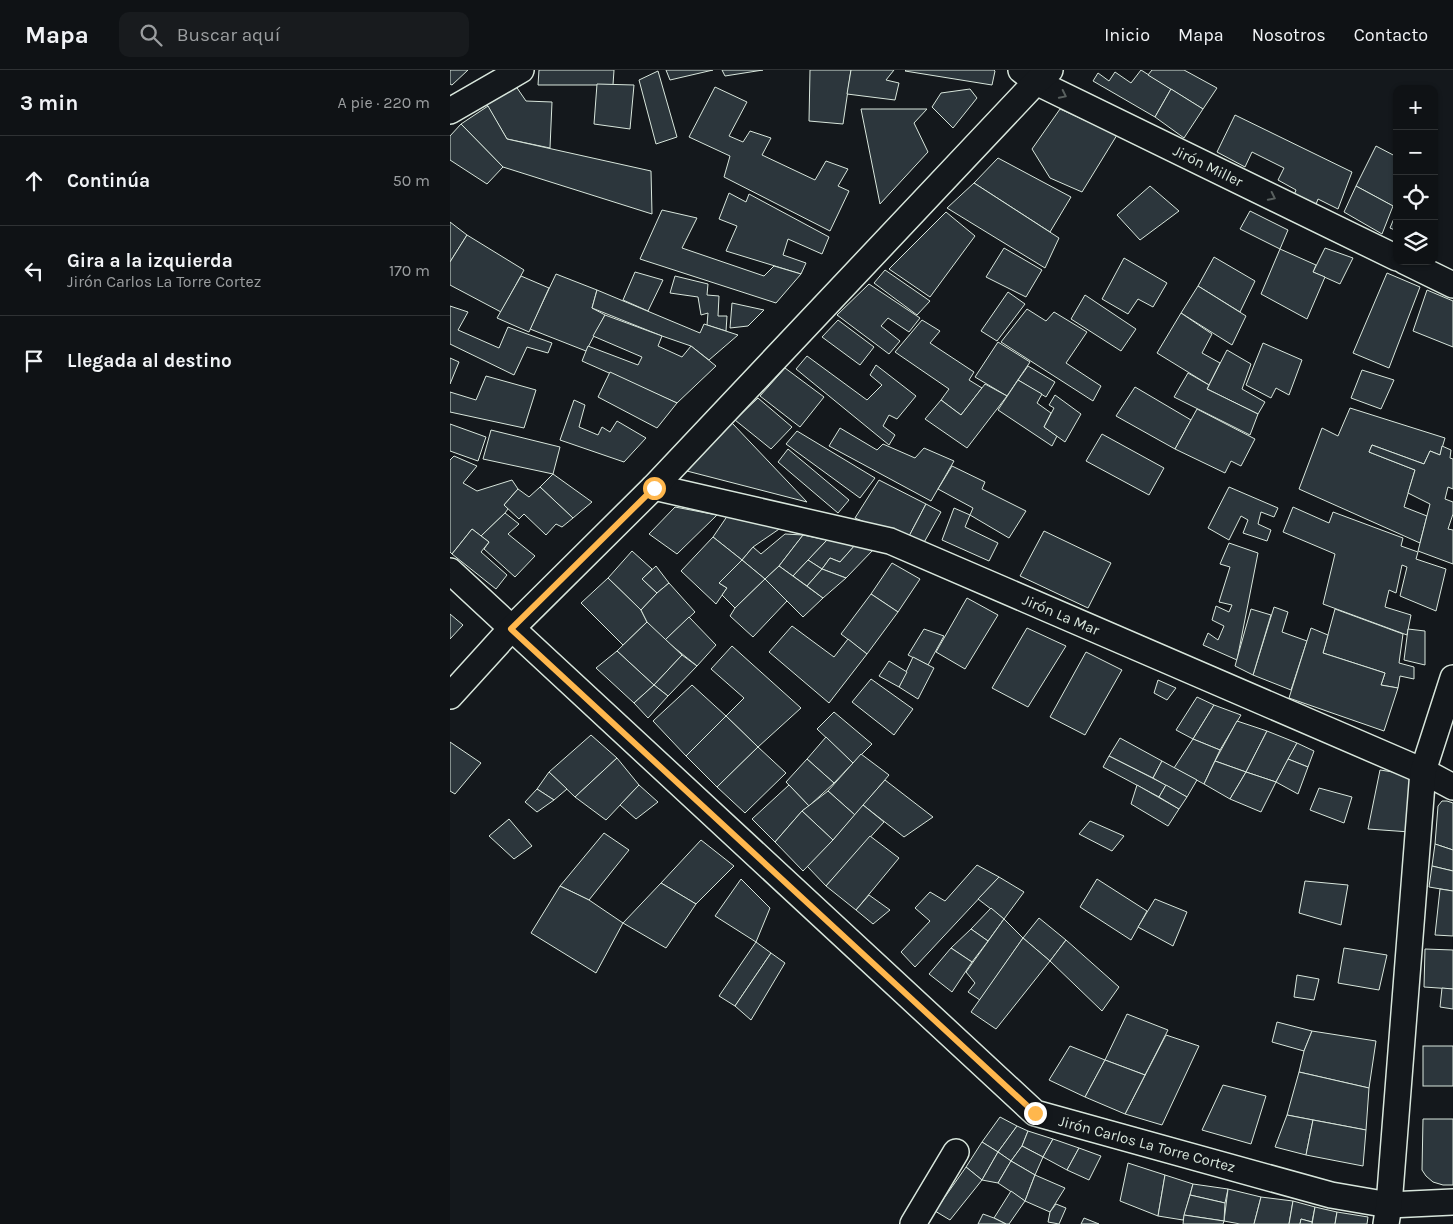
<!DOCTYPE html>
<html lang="es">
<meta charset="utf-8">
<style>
:root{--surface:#0f1215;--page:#181b1e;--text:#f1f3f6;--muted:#9b9ea0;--line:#2f3234}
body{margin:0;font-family:Karla,sans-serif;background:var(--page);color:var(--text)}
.controls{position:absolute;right:15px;top:15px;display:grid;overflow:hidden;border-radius:10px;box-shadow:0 1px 4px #0004}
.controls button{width:45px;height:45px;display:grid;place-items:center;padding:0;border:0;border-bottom:1px solid var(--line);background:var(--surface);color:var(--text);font:25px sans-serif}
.stop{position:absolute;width:15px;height:15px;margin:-11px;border:4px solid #ffb74d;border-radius:50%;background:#fff}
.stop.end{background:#ffb74d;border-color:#fff;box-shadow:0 1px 5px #0008}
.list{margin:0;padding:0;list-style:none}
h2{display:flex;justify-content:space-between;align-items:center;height:65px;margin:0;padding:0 20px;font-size:21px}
h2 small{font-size:16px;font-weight:400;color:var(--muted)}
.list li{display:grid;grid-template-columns:32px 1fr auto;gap:15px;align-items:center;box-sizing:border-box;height:90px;padding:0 20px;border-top:1px solid var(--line)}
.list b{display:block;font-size:19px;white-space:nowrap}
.list p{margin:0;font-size:16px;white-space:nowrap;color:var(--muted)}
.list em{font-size:16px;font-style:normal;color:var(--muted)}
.icon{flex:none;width:28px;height:28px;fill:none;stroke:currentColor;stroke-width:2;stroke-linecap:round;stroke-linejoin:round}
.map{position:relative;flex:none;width:1003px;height:1154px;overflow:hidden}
header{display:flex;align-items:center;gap:30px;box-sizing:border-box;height:70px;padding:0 25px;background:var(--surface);border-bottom:1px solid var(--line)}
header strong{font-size:24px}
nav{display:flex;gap:28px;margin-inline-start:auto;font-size:18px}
.search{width:350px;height:45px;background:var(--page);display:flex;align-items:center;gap:12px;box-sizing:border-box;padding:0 18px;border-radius:10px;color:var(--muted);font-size:19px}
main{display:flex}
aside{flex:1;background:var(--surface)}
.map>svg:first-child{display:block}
.building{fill:#2c363c;stroke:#d8e6dc}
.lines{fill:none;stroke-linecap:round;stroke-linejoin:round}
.street-casing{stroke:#d8e6dc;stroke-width:28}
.street{stroke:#14181c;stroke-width:25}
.oneway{stroke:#59605f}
.route{stroke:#ffb74d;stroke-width:6}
.labels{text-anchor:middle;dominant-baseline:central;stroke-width:4;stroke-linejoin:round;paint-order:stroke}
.street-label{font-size:15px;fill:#d8e6dc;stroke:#14181c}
</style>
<header>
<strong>Mapa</strong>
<div class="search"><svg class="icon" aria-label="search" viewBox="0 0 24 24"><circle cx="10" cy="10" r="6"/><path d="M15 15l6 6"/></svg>Buscar aquí</div>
<nav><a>Inicio</a><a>Mapa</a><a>Nosotros</a><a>Contacto</a></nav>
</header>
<main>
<aside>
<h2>3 min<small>A pie · 220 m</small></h2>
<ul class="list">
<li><svg class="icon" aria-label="ahead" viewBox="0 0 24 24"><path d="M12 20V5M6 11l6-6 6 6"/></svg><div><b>Continúa</b></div><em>50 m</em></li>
<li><svg class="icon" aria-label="left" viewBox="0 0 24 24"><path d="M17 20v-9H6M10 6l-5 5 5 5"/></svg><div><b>Gira a la izquierda</b><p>Jirón Carlos La Torre Cortez</p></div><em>170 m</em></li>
<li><svg class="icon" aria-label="arrive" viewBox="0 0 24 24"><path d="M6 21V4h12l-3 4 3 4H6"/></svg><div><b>Llegada al destino</b></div></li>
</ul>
</aside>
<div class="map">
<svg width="1003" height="1154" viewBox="0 0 1003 1154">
<rect width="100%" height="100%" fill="#14181c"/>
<g class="building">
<polygon points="0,0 18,0 2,15 0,14"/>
<polygon points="89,0 164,0 163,15 88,15"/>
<polygon points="216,0 263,0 220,10"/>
<polygon points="272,0 313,0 275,6"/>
<polygon points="360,0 401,0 393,54 359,51"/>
<polygon points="401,0 444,0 436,10 449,13 445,30 397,24"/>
<polygon points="456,0 544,0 545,1 542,15 455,1"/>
<polygon points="691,0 721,19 705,47 643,11 648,3 659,11 665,2 681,13"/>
<polygon points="702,0 734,0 767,18 753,39 698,5"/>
<polygon points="208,1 227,67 206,74 189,10"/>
<polygon points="63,12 76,31 102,32 100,78 57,69 34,30"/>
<polygon points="147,14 184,15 180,59 144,54"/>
<polygon points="265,17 297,32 279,66 293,72 300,61 321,68 312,85 365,110 376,91 398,99 388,116 399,121 380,161 274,107 280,86 239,67"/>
<polygon points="520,19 527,28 503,58 482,37 491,23"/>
<polygon points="721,19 753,39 734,68 705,47"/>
<polygon points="38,36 57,69 201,101 202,144 53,97 11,54"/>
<polygon points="411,39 477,39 464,53 478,82 430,134"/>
<polygon points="610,39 667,65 632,122 600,108 582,79"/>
<polygon points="785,45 902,102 888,139 868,129 865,137 844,125 846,120 828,110 834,98 802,82 795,97 767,82"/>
<polygon points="11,54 53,97 37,114 0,90 0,66"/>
<polygon points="926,76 947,87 947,128 943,136 906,116"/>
<polygon points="548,88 621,127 600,162 524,113"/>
<rect x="984" y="91" width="2" height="31"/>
<polygon points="524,113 609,168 595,198 497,138"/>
<polygon points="700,116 729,141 690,170 667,145"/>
<polygon points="906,116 943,136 932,164 894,142"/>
<polygon points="279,123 296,132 299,124 379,167 372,184 338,169 333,185 356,193 351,204 276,181 287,156 269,149"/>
<polygon points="212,140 247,148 232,178 314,206 324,196 351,204 326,233 190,189"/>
<polygon points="800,141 838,160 830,179 790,159"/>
<polygon points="496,142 525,166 480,227 439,199"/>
<polygon points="945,146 947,147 947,161 940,158"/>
<polygon points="0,152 17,165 0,192"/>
<polygon points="17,165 74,200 51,242 0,215 0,192"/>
<polygon points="554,178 592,200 576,227 536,207"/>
<polygon points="875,178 903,188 890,214 863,202"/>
<polygon points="830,179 866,195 863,202 875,207 857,249 811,224"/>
<polygon points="764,187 805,211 790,242 748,216"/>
<polygon points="674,188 717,213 703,237 688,229 678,244 652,229"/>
<polygon points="435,200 480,231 467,245 424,213"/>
<polygon points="185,202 213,210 198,241 173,230"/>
<polygon points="937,203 970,217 939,298 903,283"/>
<polygon points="106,204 147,220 142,238 155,245 136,281 80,259"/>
<polygon points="71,206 99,218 79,262 47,248"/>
<polygon points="225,206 258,214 257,225 269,226 268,246 277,246 276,261 257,255 258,243 251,245 248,227 220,223"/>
<polygon points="419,214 470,248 459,262 438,248 431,256 450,271 439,284 387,245"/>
<polygon points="748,216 796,246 782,275 731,243"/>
<polygon points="147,220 250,263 254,254 288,265 259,290 241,276 212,266 142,238"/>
<polygon points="977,220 1003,231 1003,277 963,261"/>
<polygon points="558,222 575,234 547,271 531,261"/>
<polygon points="635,225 686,259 671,281 621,249"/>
<polygon points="282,233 314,240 298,256 280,258"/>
<polygon points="0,236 18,242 8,260 49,278 58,257 102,273 98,283 77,277 64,305 0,274"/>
<polygon points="577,239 596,251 604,242 637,262 616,293 651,316 643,331 551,272"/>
<polygon points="731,243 762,264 752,283 770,293 759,315 707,283"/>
<polygon points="155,245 212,266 208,276 232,287 241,276 266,296 227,333 132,291 138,276 188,295 192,287 143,266"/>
<polygon points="388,250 424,277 410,295 372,267"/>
<polygon points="472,250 490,261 480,273 524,302 519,310 532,318 511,345 491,330 499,319 445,282"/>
<polygon points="548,272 580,292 557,326 525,307"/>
<polygon points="813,273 852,290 839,325 826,318 821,328 796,315"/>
<polygon points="777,280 801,294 792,319 815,332 808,344 757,319"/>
<polygon points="357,286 417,330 432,315 420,305 426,295 466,326 447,349 439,345 433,356 445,365 439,375 346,299"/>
<polygon points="0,288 9,292 0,314"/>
<polygon points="578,296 605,312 596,327 568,310"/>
<polygon points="335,298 374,327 350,357 310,326"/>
<polygon points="912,300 944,310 931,339 901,328"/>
<polygon points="160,302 227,333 207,358 148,327"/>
<polygon points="738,303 759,315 757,319 808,344 800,365 724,327"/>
<polygon points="36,306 86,320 74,358 0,342 0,322 26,330"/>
<polygon points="568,310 592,324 587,333 601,343 594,357 607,366 602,376 548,340"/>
<polygon points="535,314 557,326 517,378 475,349 491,330 511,345"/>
<polygon points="685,317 741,350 725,379 666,346"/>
<polygon points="605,325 631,344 615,372 594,357 604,338 599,335"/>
<polygon points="308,328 342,357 321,379 285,350"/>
<polygon points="124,330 135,335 129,357 148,365 152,357 160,362 167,351 196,368 174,392 110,370"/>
<polygon points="900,338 995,368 990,385 980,381 974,394 922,375 919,382 965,400 954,437 977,446 970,473 849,419 872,358 888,366"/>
<polygon points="747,339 805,369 791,396 781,391 775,403 725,379"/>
<polygon points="282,353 357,432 233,400"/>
<polygon points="0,354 36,367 28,391 0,381"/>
<polygon points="390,358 427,380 433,374 465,388 474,378 504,391 481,431 379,376"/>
<polygon points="41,360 110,377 103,404 33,389"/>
<polygon points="347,361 425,408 410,428 336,374"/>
<polygon points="652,364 714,398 699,425 636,391"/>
<polygon points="922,375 974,394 980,381 990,385 992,376 1001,380 1000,388 1003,389 1003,419 998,417 995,429 1003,432 1003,444 998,459 1003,460 1003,494 968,481 980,434 958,423 965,400 919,382"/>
<polygon points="338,379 399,430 388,443 328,392"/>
<polygon points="4,386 27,396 13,413 27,421 62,410 68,419 54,435 58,439 55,443 31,466 22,459 2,484 0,482 0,390"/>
<polygon points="502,396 535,412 532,419 576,441 559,468 520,445 523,438 488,419"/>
<polygon points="103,404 142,432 123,448 90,417"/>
<polygon points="429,410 476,434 457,470 405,448"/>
<polygon points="90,417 123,448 112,457 106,454 96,465 74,444 69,449 54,435 68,419 79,427"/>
<polygon points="779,417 828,438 824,447 811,442 808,454 821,460 817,471 793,463 798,450 791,446 779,470 758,458"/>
<polygon points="476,434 491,442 472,476 457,470"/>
<polygon points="225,437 267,445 227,484 199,464"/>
<polygon points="843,437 879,453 883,442 953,468 951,476 968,482 966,489 996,499 986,541 950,526 957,497 952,495 946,523 939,520 935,537 961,545 957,565 873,534 885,484 833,462"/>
<polygon points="504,438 520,445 515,457 548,473 539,491 492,470"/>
<polygon points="55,443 69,454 58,464 85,486 65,507 34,479 39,472 31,466"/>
<polygon points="278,445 335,455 303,477 292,490 263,467"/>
<polygon points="22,459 39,472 31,482 57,505 46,519 2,484"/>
<polygon points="594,461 661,493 638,538 570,506"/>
<polygon points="335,464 353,465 329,496 315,509 292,490 303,477 311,484"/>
<polygon points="353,465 377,470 343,506 329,496"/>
<polygon points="263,467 292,490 269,513 277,518 266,534 231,501"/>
<polygon points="377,470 406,474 390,492 380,488 372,499 358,490"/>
<polygon points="779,473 808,483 787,590 753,575 758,563 768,570 774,556 762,550 766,536 779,542 782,535 769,532 780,497 770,494"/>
<polygon points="406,474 424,479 396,508 372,499 380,488 390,492"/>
<polygon points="182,481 202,499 192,509 207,523 191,540 158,508"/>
<polygon points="292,490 315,509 285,538 272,525 277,518 269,513"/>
<polygon points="358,490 372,499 357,516 343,506"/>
<polygon points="442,493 470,509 448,542 421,524"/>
<polygon points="206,496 219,513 207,523 192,509"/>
<polygon points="329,496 373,528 353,547 315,509"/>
<polygon points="372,499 396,508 373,528 357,516"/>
<polygon points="158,508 191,540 197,552 173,575 131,533"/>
<polygon points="315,509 337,531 303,567 280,546 285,538"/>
<polygon points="219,513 245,542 215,570 197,552 191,540 207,523"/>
<polygon points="421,524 448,542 417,584 391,564"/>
<polygon points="517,528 548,545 515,599 486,582"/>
<polygon points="824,537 838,542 832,562 857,571 841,620 803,605"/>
<polygon points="801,539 821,545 803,605 785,596"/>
<polygon points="885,539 953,564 949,593 964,597 964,609 950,606 948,618 931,615 935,603 873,583"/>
<polygon points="0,544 13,555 0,569"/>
<polygon points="239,547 266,575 247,596 215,570"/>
<polygon points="197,552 232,585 204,615 167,581"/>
<polygon points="342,556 384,587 398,569 417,584 379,633 319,582"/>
<polygon points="577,558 616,576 578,637 542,618"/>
<polygon points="861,558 878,565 873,583 935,603 931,615 948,618 934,661 839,628"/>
<polygon points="474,559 494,566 478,595 458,585"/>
<polygon points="958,559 975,561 975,595 954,590"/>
<polygon points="282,576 351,638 308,677 276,646 294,628 261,599"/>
<polygon points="167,581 204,615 184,633 146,598"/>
<polygon points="636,582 672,600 635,665 600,647"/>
<polygon points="232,585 247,596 218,626 204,615"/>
<polygon points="463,587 484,598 468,629 449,617"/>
<polygon points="439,591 457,602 449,617 429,606"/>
<polygon points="421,609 463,639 444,665 402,632"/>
<polygon points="708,610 726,618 717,630 704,623"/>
<polygon points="204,615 218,626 198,648 184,633"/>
<polygon points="242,615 276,646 236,686 203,651"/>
<polygon points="747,627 764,635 743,669 726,660"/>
<polygon points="764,635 791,645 770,680 743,669"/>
<polygon points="384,642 422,674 403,693 367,659"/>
<polygon points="276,646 308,677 267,717 236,686"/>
<polygon points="787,651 817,661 796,702 765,691"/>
<polygon points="817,661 847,673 826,712 796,702"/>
<polygon points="141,665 167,688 125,727 99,702"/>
<polygon points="376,667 403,693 384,713 357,689"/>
<polygon points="670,668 712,691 703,708 659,686"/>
<polygon points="743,669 770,680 754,714 724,698"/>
<polygon points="0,672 31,693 5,724 0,721"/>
<polygon points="847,673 864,681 858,697 838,689"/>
<polygon points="308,677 336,703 295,743 267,717"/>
<polygon points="411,684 439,705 405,745 378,721"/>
<polygon points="659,686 716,715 709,727 653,697"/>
<polygon points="167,688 189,715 156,750 125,727"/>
<polygon points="357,689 384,713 359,736 336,712"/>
<polygon points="838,689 858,697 848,724 826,712"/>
<polygon points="712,691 747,710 737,727 703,708"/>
<polygon points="765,691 796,702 780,729 754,714"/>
<polygon points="930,700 963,705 960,762 918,759"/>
<polygon points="99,702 117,719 104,730 87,719"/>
<polygon points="796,702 826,712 811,742 780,729"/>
<polygon points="435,710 483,747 454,767 413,735"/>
<polygon points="189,715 208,732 186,749 170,735"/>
<polygon points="339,715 359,736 352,741 325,772 302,749"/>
<polygon points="687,715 729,739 718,756 681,734"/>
<polygon points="716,715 737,727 729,739 709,727"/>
<polygon points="869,718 902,727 894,753 860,740"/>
<polygon points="87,719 104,730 87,742 75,732"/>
<polygon points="378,721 405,745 383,770 352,741"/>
<polygon points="992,731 997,731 1003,733 1003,780 985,774 988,736"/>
<polygon points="413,735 434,752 376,816 357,796 383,770"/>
<polygon points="352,741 383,770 353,801 325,772"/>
<polygon points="59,749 82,776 64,789 39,766"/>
<polygon points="640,751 674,766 662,781 629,764"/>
<polygon points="154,763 179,780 139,830 110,816"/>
<polygon points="420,766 449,788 406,840 376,816"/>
<polygon points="251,770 284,796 246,834 211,813"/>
<polygon points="985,774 1003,780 1003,801 982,796"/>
<polygon points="527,795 549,807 465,897 451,882 480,851 465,838 480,822 495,831"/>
<polygon points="982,796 1003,801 1003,821 979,817"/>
<polygon points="549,807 574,822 554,849 528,829"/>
<polygon points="291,809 320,838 306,872 265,846"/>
<polygon points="647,809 697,841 681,870 630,837"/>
<polygon points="855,811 898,815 891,855 849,843"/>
<polygon points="211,813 246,834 216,878 173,853"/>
<polygon points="110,816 139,830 173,853 146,903 81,863"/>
<polygon points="990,819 1003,821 1003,866 985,865"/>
<polygon points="419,825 440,840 423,854 406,840"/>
<polygon points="705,829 737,842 723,876 688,857"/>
<polygon points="541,838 554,849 538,871 521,859"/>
<polygon points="589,848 616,870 600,891 573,868"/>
<polygon points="554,849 573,868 530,930 518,922 525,913 516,902"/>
<polygon points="521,859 538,871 522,892 501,878"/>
<polygon points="573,868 600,891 546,959 521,942"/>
<polygon points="616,870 669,917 652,941 600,891"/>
<polygon points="306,872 321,883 285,936 269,926"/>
<polygon points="501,878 522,892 502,922 479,904"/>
<polygon points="894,878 937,885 929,920 888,913"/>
<polygon points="975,879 1003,880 1003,919 974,917"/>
<polygon points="321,883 335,893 301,950 285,936"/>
<polygon points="847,905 869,909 864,930 844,927"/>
<polygon points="992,918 1003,919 1003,939 990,937"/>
<polygon points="677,944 718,960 695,1005 655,990"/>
<polygon points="827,952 862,961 854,981 822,972"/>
<polygon points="862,961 926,971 919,1018 849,1002 854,981"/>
<polygon points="716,965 749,976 712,1055 675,1044"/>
<polygon points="620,976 655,990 635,1027 599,1010"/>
<rect x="973" y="976" width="30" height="40"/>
<polygon points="655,990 695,1005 675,1044 635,1027"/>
<polygon points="849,1002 919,1018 916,1060 837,1045"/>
<polygon points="773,1015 816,1026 801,1074 752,1060"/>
<polygon points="837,1045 863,1050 856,1085 825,1077"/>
<polygon points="550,1047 567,1056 548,1082 532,1072"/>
<polygon points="973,1049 1003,1049 1003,1115 993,1115 983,1112 976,1106 972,1100"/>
<polygon points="863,1050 916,1060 913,1096 856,1085"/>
<polygon points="567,1056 578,1061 572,1076 561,1091 548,1082"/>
<polygon points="578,1061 603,1069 593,1087 572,1076"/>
<polygon points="603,1069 629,1078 617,1100 593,1087"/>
<polygon points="532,1072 548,1082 532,1110 516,1097"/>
<polygon points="572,1076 593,1087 585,1105 561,1091"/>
<polygon points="629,1078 651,1086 639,1110 617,1100"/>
<polygon points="548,1082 561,1091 548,1113 532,1110"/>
<polygon points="561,1091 585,1105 575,1131 548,1113"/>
<polygon points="678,1093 715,1105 708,1146 670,1131"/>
<polygon points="516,1097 532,1110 500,1150 485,1141"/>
<polygon points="585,1105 615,1118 600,1142 575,1131"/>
<polygon points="715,1105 743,1114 733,1150 708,1146"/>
<polygon points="743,1114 778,1119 775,1133 740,1125"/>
<polygon points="778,1119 811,1127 804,1154 790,1154 774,1151"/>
<polygon points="561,1121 575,1131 559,1154 556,1154 544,1148"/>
<polygon points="740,1125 775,1133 774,1151 734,1145"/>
<polygon points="811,1127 843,1131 839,1154 804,1154"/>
<polygon points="843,1131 865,1137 862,1152 851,1149 850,1154 839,1154"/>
<polygon points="606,1134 616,1138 609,1154 598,1152 600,1142"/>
<polygon points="865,1137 887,1142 885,1154 862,1154"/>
<polygon points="887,1142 918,1147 917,1154 885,1154"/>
<polygon points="533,1144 544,1148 556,1154 528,1154"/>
<polygon points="734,1145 774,1151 773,1154 733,1154"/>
<polygon points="634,1148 649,1154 631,1154"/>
<polygon points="851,1149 862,1152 862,1154 850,1154"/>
</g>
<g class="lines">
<g class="street-casing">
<g id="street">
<polyline points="571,0 586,12 947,188"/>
<polyline points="0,41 71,0"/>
<polyline points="954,191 1003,215"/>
<polyline points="204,417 440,471 973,701 1003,717"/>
<polyline points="0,501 585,1043 881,1125 939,1135 1003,1132"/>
<polyline points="0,626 61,559 204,417 586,12 600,0"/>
<polyline points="463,1154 506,1082"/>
<polyline points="936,1154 939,1135 973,701 1003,608"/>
</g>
</g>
<use href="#street" class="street"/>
</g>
<defs><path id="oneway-chevron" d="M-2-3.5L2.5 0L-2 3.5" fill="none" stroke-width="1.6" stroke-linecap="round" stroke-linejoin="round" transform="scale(1.25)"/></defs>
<g class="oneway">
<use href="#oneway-chevron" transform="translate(613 25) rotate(26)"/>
<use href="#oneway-chevron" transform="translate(822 127) rotate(26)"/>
</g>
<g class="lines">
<polyline class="route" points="204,418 61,559 585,1043"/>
</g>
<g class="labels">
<g class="street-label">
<text transform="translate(758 96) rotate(26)">Jirón Miller</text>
<text transform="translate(611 545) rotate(23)">Jirón La Mar</text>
<text transform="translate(697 1074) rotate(15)">Jirón Carlos La Torre Cortez</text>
</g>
</g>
</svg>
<div class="controls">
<button>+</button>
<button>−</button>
<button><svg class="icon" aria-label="locate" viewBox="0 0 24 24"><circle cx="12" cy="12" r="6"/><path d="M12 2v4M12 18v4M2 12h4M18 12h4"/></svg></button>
<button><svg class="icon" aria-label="layers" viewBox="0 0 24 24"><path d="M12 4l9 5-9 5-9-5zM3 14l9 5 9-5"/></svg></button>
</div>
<div class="stop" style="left:204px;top:418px"></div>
<div class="stop end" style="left:585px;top:1043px"></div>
</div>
</main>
